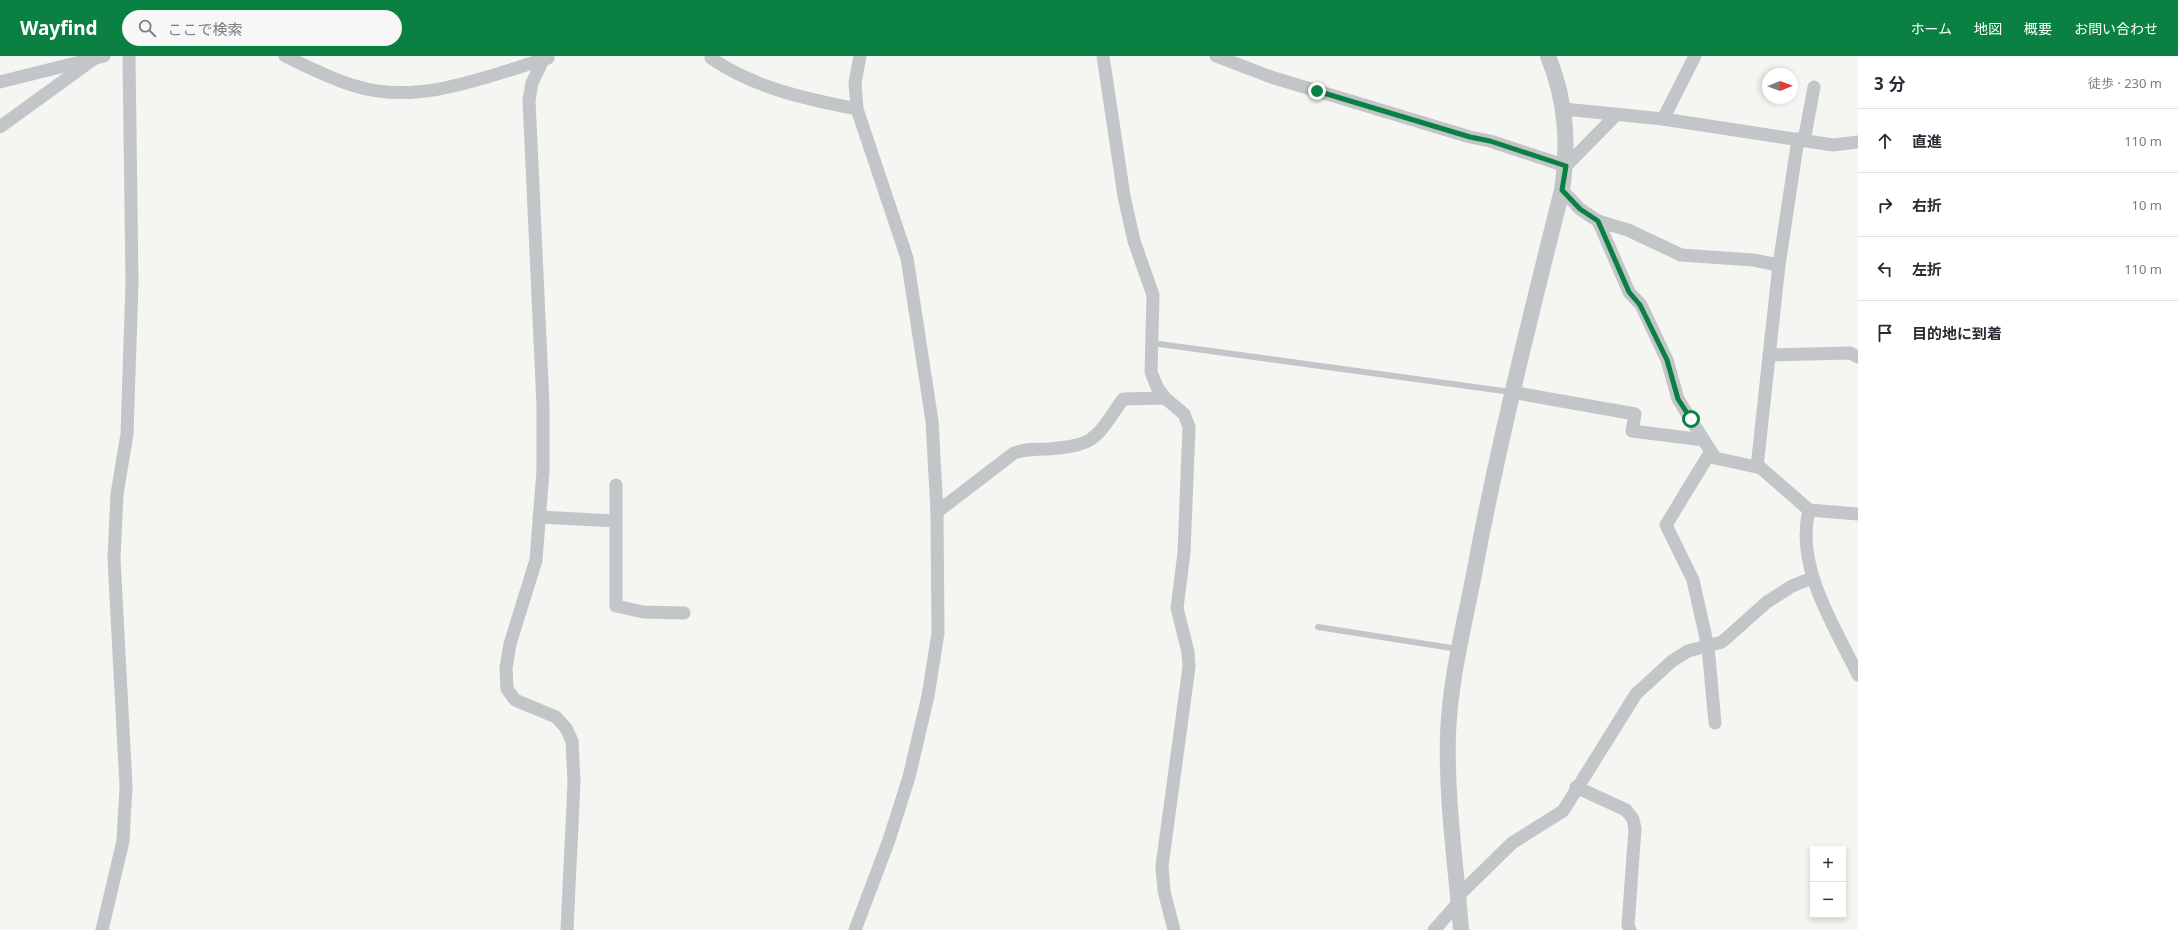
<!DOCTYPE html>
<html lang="ja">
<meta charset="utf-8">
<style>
:root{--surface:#fff;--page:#f7f7f7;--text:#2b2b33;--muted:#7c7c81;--line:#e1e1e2;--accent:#0b8043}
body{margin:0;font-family:"Noto Sans","Noto Sans JP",sans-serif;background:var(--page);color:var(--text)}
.controls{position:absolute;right:12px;bottom:12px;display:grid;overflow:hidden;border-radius:0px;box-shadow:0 2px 6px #0003}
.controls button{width:36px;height:36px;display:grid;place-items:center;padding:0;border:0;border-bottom:1px solid var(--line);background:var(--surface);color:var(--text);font:20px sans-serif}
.compass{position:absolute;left:1762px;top:12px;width:36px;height:36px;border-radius:50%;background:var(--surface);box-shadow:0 2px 6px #0003;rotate:89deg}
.stop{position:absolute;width:12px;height:12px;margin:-9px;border:3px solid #0b8043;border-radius:50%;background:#fff}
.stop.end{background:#0b8043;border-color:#fff;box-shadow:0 1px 4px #0008}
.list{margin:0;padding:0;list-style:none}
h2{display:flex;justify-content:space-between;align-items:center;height:52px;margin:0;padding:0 16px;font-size:17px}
h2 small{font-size:13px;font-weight:400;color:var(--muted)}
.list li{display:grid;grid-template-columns:26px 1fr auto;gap:12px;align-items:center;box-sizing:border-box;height:64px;padding:0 16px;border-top:1px solid var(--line)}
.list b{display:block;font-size:15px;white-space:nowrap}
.list em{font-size:13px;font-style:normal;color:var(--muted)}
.icon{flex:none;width:22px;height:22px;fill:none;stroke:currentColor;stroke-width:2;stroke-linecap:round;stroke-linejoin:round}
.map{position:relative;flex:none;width:1858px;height:874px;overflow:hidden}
header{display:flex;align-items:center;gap:24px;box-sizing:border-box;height:56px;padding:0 20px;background:var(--accent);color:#fff}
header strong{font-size:19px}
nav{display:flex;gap:22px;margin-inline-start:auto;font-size:14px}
.search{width:280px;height:36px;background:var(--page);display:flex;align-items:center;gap:10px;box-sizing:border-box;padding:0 14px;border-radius:22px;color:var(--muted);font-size:15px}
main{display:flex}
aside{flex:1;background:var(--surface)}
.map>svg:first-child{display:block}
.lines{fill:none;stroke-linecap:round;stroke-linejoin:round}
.service{stroke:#c2c6c9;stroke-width:6}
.minor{stroke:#c2c6c9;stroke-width:13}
.tertiary{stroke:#c2c6c9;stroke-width:16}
.route{stroke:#0b8043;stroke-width:5}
</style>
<header>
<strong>Wayfind</strong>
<div class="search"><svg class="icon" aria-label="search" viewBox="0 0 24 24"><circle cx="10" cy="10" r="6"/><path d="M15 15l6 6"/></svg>ここで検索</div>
<nav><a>ホーム</a><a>地図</a><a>概要</a><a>お問い合わせ</a></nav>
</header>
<main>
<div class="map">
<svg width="1858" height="874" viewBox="0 0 1858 874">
<rect width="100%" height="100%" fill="#f5f5f1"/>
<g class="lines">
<g class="service">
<polyline points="1152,287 1511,336"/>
<polyline points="1318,571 1458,593"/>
</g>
<g class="minor">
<path d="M 285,0 C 308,11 331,23 355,30 C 419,50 488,20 548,2"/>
<polyline points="545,0 532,27 529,44 543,349 543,415 536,504 510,588 506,612 507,633 515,644 556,661 566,672 572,685 574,727 567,874"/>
<polyline points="1103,0 1124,140 1134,185 1153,239 1151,316 1157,331 1165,342 1184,358 1189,371 1184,497 1177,552 1188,596 1189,611 1162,810 1164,835 1174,874"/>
<polyline points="1216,0 1271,21 1470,81 1490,85 1566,110 1616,59"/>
<path d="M 711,2 C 754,32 806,43 857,53"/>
<polyline points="0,26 104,0"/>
<polyline points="1564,53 1663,63 1833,89 1858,86"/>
<polyline points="1663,63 1695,0"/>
<polyline points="0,71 95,2 93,0"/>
<polyline points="1804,85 1814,31"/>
<polyline points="1562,134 1580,153 1598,165 1629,236 1641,249 1667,304 1678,343 1715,402 1761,412 1809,454 1858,458"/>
<polyline points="1598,165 1628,174 1681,199 1753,204 1779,209"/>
<polyline points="1769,299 1850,297 1858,301"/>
<polyline points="1511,336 1635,358 1632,375 1704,384"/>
<polyline points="1711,395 1666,469 1693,524 1708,591 1715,667"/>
<polyline points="1757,411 1779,209 1798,83"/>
<polyline points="616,429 616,550 643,556 684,557"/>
<path d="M 1809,454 C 1795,511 1834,569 1858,619"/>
<path d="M 937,456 L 1014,397 C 1025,393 1036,393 1048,393 C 1097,390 1096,381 1123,343 L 1165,342"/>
<polyline points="539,461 616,465"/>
<polyline points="1576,731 1626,754 1633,763 1635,773 1628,869 1630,874"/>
<polyline points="1459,839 1512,787 1563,755 1636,638 1672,605 1688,595 1722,586 1767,546 1792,530 1812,522"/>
<polyline points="102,874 123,785 126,730 114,503 117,438 127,378 132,227 129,0"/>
<polyline points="855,874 889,784 909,721 928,640 938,577 937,456 932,365 907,202 857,53 855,27 860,0"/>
<polyline points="1434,874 1459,846"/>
</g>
<path class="tertiary" d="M 1461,874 C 1456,809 1446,743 1448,678 C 1450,624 1464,570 1474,518 C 1498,389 1530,262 1562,134 C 1569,86 1566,45 1548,0"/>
</g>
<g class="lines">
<polyline class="route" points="1317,35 1470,81 1490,85 1566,110 1562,134 1580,153 1598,165 1629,236 1640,249 1667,304 1678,343 1691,363"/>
</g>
</svg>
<div class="controls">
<button>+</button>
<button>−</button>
</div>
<svg class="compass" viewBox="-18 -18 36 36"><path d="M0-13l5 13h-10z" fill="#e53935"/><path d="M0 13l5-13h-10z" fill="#7c7c81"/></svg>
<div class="stop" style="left:1691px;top:363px"></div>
<div class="stop end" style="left:1317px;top:35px"></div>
</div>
<aside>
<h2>3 分<small>徒歩 · 230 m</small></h2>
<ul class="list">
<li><svg class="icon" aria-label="ahead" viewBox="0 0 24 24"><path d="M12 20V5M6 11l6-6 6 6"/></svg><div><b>直進</b></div><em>110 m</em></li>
<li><svg class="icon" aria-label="right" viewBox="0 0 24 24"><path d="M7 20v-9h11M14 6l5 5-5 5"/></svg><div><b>右折</b></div><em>10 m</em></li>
<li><svg class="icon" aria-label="left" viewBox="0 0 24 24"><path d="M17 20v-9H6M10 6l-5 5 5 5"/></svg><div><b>左折</b></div><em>110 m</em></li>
<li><svg class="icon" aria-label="arrive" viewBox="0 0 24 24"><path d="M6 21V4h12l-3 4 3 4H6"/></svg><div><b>目的地に到着</b></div></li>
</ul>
</aside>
</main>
